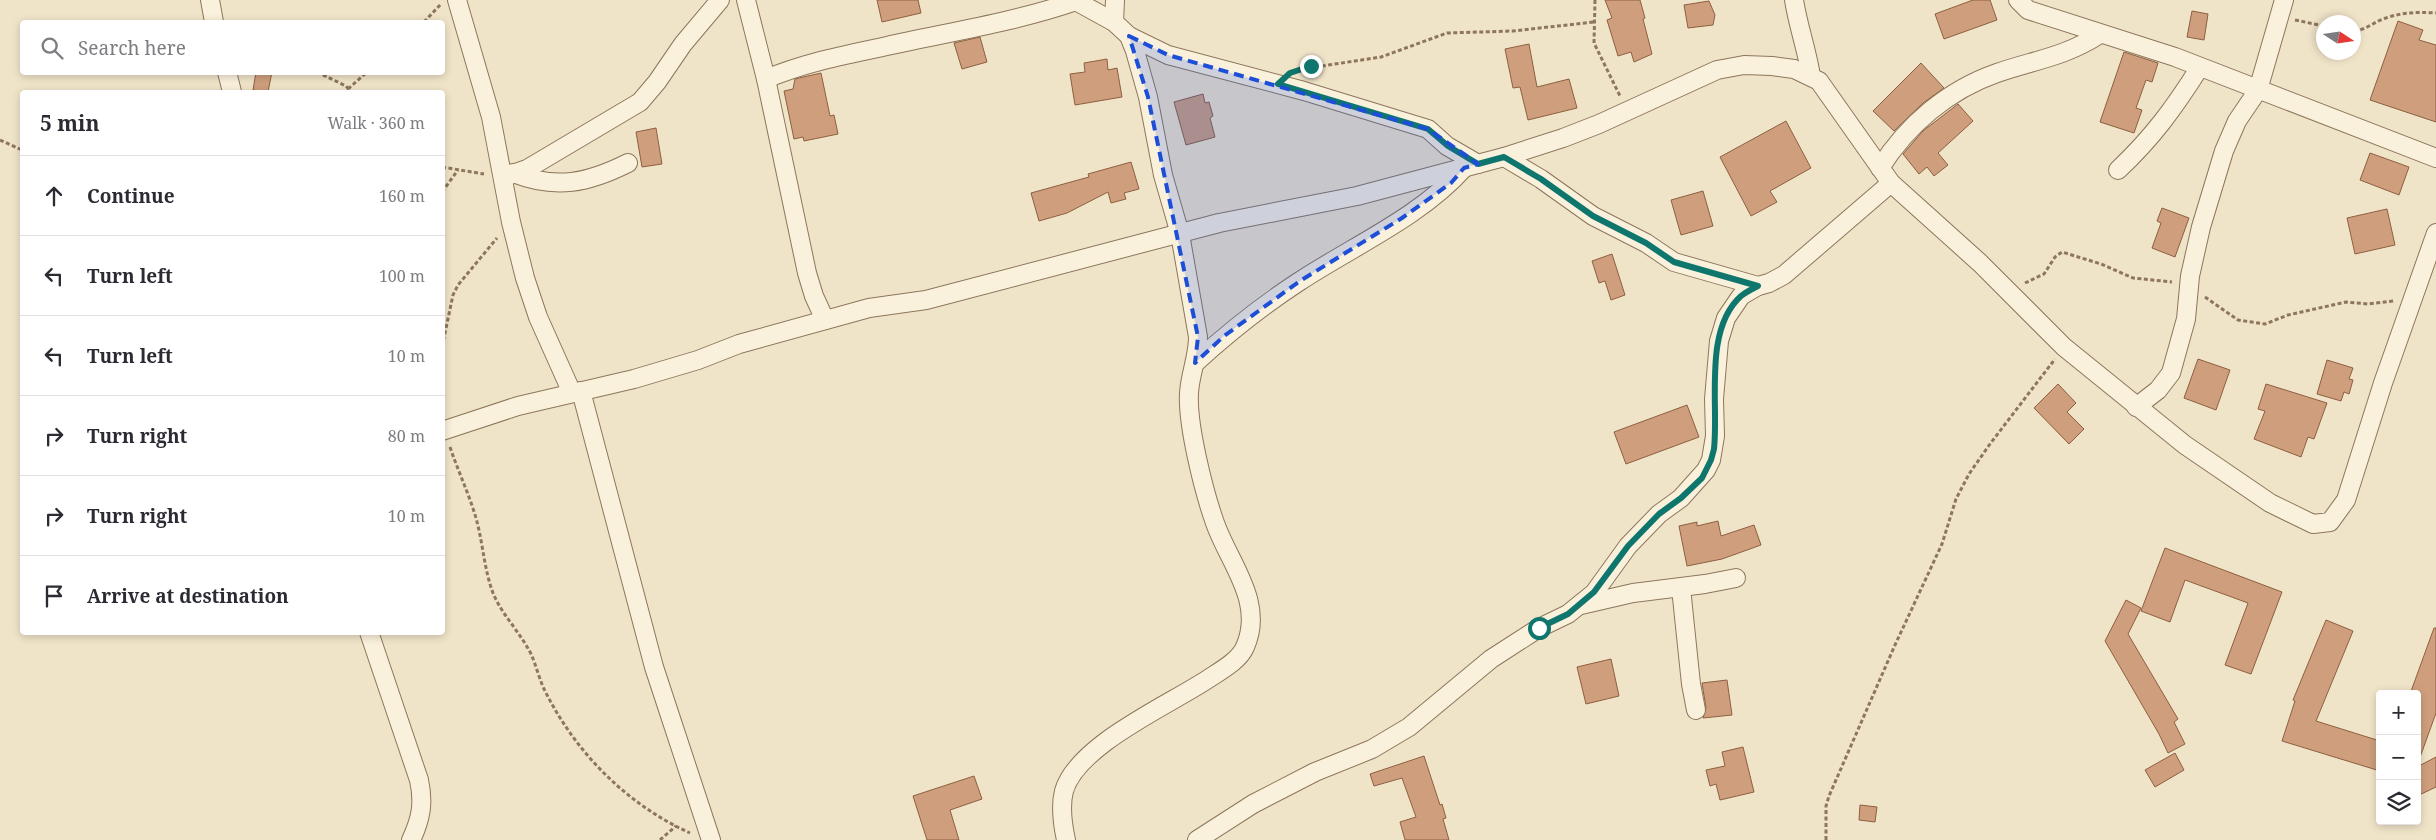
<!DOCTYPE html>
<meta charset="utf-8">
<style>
:root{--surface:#fff;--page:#f2f2f3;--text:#2b2b33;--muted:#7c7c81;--line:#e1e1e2}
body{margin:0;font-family:"Noto Serif",serif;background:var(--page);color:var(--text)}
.controls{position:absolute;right:15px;bottom:15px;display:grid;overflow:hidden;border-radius:5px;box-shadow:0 2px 8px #0003}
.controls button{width:45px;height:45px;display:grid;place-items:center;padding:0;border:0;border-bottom:1px solid var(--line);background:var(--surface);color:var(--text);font:25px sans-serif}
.compass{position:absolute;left:2316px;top:15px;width:45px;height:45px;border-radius:50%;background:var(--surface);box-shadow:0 2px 8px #0003;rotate:102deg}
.stop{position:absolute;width:15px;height:15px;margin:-11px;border:4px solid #0f766e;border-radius:50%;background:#fff}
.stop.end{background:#0f766e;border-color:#fff;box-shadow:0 1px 5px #0008}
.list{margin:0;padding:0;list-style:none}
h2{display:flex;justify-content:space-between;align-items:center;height:65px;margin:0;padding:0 20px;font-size:21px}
h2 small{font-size:16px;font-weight:400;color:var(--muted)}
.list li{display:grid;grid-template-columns:32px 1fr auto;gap:15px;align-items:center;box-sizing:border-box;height:80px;padding:0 20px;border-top:1px solid var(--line)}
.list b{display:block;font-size:19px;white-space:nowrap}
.list em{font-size:16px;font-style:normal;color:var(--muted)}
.icon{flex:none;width:28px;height:28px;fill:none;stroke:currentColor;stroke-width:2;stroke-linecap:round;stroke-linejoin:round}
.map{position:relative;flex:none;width:2436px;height:840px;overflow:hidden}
.search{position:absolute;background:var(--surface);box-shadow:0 2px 8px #0003;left:20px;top:20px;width:425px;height:55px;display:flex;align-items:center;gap:12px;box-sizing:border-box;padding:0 18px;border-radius:5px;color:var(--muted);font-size:19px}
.panel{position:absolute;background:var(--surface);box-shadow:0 2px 8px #0003;left:20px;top:90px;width:425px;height:545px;border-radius:5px}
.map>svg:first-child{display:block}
.building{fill:#cf9f7d;stroke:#8d5f41}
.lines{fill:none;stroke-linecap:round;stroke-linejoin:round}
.minor-casing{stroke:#8d765c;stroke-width:20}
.path{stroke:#8d765c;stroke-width:3;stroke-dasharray:4 2.5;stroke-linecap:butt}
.minor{stroke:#faf1dc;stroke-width:18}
.route{stroke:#0f766e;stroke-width:6}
.marked{fill:#1d4ed8;fill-opacity:0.2;stroke:#1d4ed8;stroke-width:4;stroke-dasharray:10 6;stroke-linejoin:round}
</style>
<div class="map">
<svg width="2436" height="840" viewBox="0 0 2436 840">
<rect width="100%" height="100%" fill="#f0e4c8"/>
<g class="building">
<polygon points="877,0 918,0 921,13 882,22"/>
<polygon points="1605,0 1640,0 1645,18 1643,19 1652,54 1634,62 1631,52 1618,56 1607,20 1612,18"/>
<polygon points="1973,0 1990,0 1997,20 1944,39 1935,14"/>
<polygon points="1709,1 1715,15 1713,25 1688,28 1684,5"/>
<polygon points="2192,11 2208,14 2204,40 2187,37"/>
<polygon points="2398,21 2423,30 2419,40 2436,45 2436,122 2370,100"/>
<polygon points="980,37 987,62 962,69 954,43"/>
<polygon points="1529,44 1537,87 1569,79 1577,108 1528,120 1520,87 1513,88 1505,49"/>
<polygon points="2124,52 2158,63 2152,82 2146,80 2136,108 2142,110 2134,133 2100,122"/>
<polygon points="1107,59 1108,70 1117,68 1122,97 1075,105 1070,74 1085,72 1084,63"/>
<polygon points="1921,63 1944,88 1923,103 1894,131 1873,111"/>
<polygon points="256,72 272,72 268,92 253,90"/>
<polygon points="821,73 830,116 834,115 838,134 804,141 803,137 794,139 784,91 793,89 795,79"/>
<polygon points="1203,94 1205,103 1209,102 1213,116 1210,118 1215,137 1186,145 1174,102"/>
<polygon points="1958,104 1973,121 1938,153 1948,165 1934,176 1927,167 1919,174 1903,154 1923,131"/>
<polygon points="1786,121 1811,168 1770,191 1777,202 1751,216 1720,157"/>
<polygon points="656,128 662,164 642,167 636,132"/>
<polygon points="2370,153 2409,167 2399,195 2360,180"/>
<polygon points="1131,162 1139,189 1124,193 1126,199 1111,203 1108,192 1067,213 1039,221 1031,193 1089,177 1088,174"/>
<polygon points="1703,191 1713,226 1681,235 1671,200"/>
<polygon points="2162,208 2189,218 2175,257 2152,248 2161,223 2157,221"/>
<polygon points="2387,209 2395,245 2355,254 2347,218"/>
<polygon points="1612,254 1625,295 1611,300 1605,281 1599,283 1592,261"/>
<polygon points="2198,359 2230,370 2216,410 2184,398"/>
<polygon points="2327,360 2353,368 2349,379 2353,380 2349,394 2344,392 2341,401 2317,394"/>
<polygon points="2058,384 2076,403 2067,412 2084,429 2069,444 2034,408"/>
<polygon points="2266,384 2327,403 2314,439 2308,437 2301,457 2254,439 2265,411 2258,409"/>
<polygon points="1687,405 1699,437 1626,464 1614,432"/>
<polygon points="1718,521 1721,536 1754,525 1761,545 1722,559 1687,566 1679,526 1697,522 1697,526"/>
<polygon points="2165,548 2282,592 2251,674 2225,665 2248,603 2185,580 2170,622 2141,611"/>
<polygon points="2126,600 2141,608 2128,634 2178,719 2174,722 2185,744 2168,753 2159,734 2105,641"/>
<polygon points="2326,620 2353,631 2316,721 2380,741 2380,771 2282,741 2295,701 2293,700"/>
<polygon points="2434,628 2436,628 2436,713 2419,760 2417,759 2417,694 2410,694"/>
<polygon points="1611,659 1619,696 1586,704 1577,667"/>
<polygon points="1727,680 1732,715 1703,718 1706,708 1702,683"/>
<polygon points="1743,747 1754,792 1720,800 1716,784 1710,786 1706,770 1725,766 1722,752"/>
<polygon points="2175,753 2184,770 2155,787 2145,770"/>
<polygon points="1424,756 1440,805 1442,804 1446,818 1443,819 1449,840 1405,840 1400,822 1416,817 1402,778 1374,786 1370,774"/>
<polygon points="2436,757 2436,787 2417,796 2417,767"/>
<polygon points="974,776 982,799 950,810 959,840 927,840 913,796"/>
<polygon points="1860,805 1877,807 1875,822 1859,820"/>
</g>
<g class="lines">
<g class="minor-casing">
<g id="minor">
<polyline points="210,0 214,22"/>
<polyline points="457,0 491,117 511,222 525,278 538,317 572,393"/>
<polyline points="746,0 766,79 807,273 814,296 825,320"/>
<path d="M 1794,0 C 1798,26 1807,50 1811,76"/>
<polyline points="2018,0 2028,10 2175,57 2436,158"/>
<polyline points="1114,22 1115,0"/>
<polyline points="1129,36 1168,55 1304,91 1428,129 1447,146 1478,164"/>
<polyline points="227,72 232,92"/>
<path d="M 766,79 C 806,62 846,55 887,46 C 950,32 1015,22 1076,1"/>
<polyline points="1504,157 1541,179 1593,216 1646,243 1674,262 1758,286 1769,283 1784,275 1891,183"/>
<path d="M 1880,168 C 1907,125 1948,90 1997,73 C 2034,60 2065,57 2100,34"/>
<path d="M 2118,170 C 2153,137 2174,108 2200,67"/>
<path d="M 513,173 C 556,190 588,183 628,163"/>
<polyline points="504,177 527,169 640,102 657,82 683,44 720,0"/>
<path d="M 1195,363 C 1228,333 1263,305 1300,281 C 1355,245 1420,217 1464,168"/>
<polyline points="581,391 654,667 711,840"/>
<polyline points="2136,407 2158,390 2171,373 2186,319 2190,276 2201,227 2224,151 2237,121 2258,90 2284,0"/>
<polyline points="442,431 518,406 634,379 698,360 739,344 869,308 926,300 1219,223 1357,196 1504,157 1563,138 1599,124 1717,70 1744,65 1772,66 1794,69 1819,81 1891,183 1980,263 2064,347 2185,445 2270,503 2313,524 2330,522 2346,500 2383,383 2436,233"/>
<polyline points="1681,588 1691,684 1696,710"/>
<polyline points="1581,605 1633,593 1705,584 1736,578"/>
<path d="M 369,632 L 419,780 C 424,803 421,819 411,840"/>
<path d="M 1066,840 C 1063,826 1060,806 1064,791 C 1077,745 1169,705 1208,679 C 1220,671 1239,661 1245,647 C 1265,602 1229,563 1215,523 C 1204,492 1187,425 1189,393 C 1190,374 1198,357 1198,337 L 1180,234 L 1163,175 L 1148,97 L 1135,51 L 1129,36 L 1114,22 L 1074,0"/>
<polyline points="1197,840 1253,804 1315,772 1372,749 1409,727 1491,659 1539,628 1568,614 1594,593 1628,546 1659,514 1681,498 1706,470 1711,460 1715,436 1714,399 1719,341 1726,318 1741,296 1758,286"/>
</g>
</g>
<g class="path">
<polyline points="1595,0 1594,43 1620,96"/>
<polyline points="2295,20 2324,26"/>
<polyline points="424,22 441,4"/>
<path d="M 2354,31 C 2366,30 2375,21 2386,18 C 2403,12 2418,12 2436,13"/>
<polyline points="1296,70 1381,57 1447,33 1513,31 1594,22"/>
<polyline points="317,72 346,86 351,92"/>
<polyline points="348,89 367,72"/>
<polyline points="0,140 22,150"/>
<polyline points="442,167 484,174"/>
<polyline points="442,192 458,170"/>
<polyline points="2025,283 2044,274 2055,257 2062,252 2101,264 2133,278 2172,282"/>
<polyline points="2205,297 2238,320 2265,324 2288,315 2346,302 2368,304 2394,301"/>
<polyline points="442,347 453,295 458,285 497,238"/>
<path d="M 450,447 C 458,471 469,494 476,518 C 483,543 484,569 493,593 C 502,615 520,632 531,654 C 536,665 539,678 544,689 C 575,752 626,804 690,833"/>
<polyline points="660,840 676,826"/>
<polyline points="1826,840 1826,806 1829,796 1895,645 1942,544 1956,499 1969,474 1990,444 2055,359"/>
</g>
<use href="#minor" class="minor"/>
</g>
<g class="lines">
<path class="route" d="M 1311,66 L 1290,73 L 1278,84 L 1428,129 L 1448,146 L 1478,164 L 1504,157 L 1541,179 L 1593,216 L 1646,243 L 1674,262 L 1758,286 C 1752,289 1746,292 1741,296 C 1703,330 1719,404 1714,449 L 1711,460 L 1702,478 L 1681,498 L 1659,514 L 1628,546 L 1594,592 L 1568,614 L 1539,628"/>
</g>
<path class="marked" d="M 1129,36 L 1168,55 L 1428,129 L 1478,164 L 1464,168 L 1451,183 L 1402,218 L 1300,281 L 1224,336 L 1195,363 L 1198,337 L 1148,97 Z"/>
</svg>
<div class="controls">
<button>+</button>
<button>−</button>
<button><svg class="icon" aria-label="layers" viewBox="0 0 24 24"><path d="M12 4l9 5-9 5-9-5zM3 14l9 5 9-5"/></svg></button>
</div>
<svg class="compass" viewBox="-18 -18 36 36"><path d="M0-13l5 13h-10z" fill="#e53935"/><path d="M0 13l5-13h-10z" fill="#7c7c81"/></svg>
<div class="stop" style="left:1539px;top:628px"></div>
<div class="stop end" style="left:1311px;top:66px"></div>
<div class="search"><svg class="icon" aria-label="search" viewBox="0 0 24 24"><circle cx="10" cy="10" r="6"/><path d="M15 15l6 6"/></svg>Search here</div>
<section class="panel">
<h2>5 min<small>Walk · 360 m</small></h2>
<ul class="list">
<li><svg class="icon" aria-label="ahead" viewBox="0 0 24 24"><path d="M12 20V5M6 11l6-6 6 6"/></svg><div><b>Continue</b></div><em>160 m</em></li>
<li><svg class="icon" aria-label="left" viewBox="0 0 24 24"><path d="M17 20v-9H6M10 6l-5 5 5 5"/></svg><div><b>Turn left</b></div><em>100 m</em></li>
<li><svg class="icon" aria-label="left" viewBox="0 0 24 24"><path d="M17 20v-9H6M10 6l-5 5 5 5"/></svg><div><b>Turn left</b></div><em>10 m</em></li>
<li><svg class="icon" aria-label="right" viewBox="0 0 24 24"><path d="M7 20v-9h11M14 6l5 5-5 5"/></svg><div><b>Turn right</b></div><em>80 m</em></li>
<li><svg class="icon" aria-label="right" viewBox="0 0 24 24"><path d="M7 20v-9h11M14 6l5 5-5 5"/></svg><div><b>Turn right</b></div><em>10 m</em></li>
<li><svg class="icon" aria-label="arrive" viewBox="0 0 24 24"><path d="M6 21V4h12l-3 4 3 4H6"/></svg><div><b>Arrive at destination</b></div></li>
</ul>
</section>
</div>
